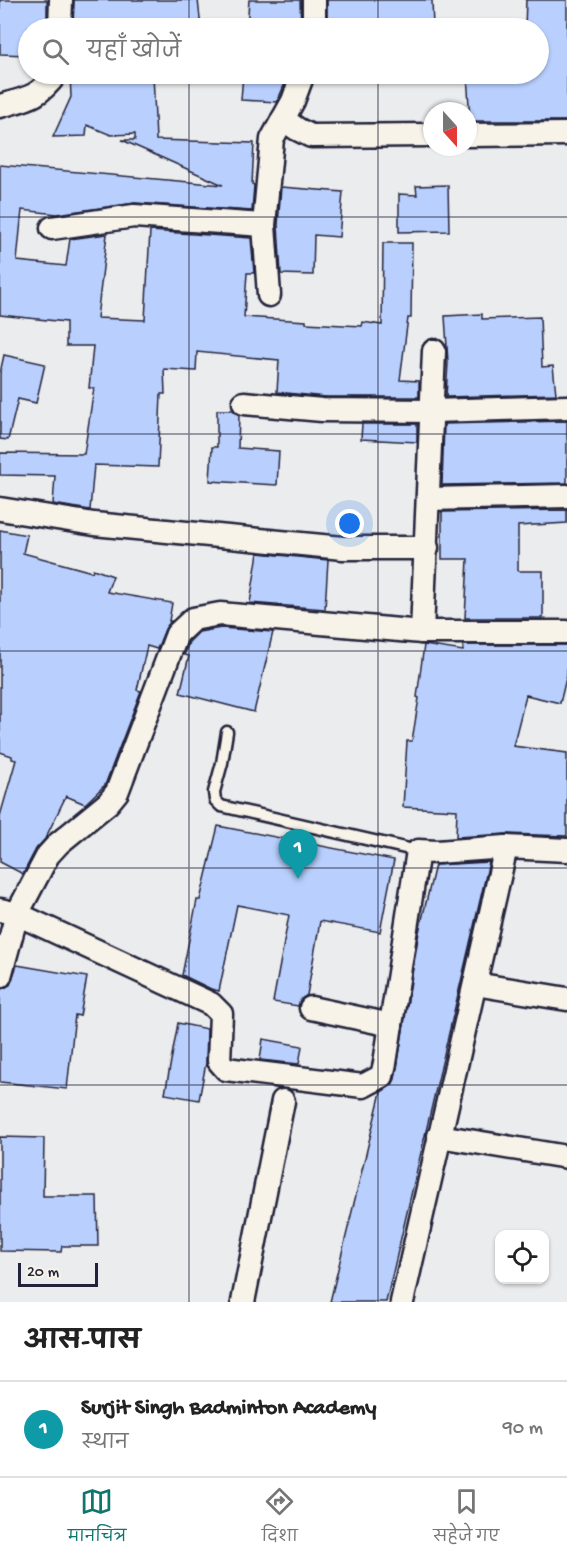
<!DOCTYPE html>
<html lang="hi">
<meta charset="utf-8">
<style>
:root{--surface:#fff;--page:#f2f2f2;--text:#222;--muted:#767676;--line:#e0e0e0;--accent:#0f766e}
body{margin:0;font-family:"Gochi Hand","Playpen Sans Deva",sans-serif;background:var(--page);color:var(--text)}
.controls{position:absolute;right:18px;bottom:18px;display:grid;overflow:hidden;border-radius:12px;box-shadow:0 2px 4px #0004}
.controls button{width:54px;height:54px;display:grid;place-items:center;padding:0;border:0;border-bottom:2px solid var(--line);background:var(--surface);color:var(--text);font:30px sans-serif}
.compass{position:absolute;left:423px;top:102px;width:54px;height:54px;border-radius:50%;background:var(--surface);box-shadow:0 2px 4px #0004;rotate:159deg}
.scale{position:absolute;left:18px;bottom:15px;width:80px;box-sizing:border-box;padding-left:6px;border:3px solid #22223b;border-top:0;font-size:16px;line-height:21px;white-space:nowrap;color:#22223b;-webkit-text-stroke:4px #f7f3e8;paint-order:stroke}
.you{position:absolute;left:350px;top:524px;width:21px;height:21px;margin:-15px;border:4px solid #fff;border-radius:50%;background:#1a73e8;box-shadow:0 0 0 9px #1a73e833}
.badge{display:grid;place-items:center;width:39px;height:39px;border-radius:50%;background:var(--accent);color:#fff;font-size:20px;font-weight:700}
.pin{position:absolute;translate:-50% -50px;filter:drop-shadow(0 2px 3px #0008)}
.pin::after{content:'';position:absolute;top:32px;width:21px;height:18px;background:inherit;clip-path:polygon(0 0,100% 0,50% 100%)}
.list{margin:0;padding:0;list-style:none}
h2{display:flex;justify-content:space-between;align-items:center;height:78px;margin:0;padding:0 24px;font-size:26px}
h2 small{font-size:20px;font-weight:400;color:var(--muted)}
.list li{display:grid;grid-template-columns:39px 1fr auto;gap:18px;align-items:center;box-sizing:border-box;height:96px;padding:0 24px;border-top:2px solid var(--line)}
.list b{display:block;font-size:22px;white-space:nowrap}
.list p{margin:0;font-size:20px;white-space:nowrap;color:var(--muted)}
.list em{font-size:20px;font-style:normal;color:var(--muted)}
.icon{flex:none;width:33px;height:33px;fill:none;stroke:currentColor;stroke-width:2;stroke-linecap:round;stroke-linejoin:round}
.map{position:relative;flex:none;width:567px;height:1302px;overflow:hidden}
.search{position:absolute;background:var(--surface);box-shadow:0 2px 4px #0004;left:18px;right:18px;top:18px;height:66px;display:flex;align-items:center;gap:15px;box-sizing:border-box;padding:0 21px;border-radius:33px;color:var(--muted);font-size:22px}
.sheet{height:174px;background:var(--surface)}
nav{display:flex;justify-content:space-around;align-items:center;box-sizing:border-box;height:84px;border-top:2px solid var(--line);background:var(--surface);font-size:16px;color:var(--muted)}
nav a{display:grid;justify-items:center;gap:3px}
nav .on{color:var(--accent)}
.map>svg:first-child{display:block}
.building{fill:#b9d0ff;stroke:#22223b;stroke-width:1.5}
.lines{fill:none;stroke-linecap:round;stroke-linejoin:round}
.lane-casing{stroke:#22223b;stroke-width:15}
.street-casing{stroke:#22223b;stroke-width:27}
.lane{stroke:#f7f3e8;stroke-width:10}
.street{stroke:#f7f3e8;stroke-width:22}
.grid{fill:none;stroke:#22223b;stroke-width:1.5;stroke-opacity:0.55}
</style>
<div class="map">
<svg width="567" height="1302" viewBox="0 0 567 1302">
<rect width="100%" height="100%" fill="#ebeced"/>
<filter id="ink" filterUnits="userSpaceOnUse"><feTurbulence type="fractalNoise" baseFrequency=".0167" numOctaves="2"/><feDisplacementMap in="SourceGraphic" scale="12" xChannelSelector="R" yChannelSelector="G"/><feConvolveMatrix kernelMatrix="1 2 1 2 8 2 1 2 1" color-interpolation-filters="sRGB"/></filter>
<g filter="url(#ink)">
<g class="building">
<polygon points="0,0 47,0 47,28 28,28 28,55 0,54"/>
<polygon points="74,0 198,0 201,28 73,28"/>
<polygon points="249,0 300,0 301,28 247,28"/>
<polygon points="327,0 432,0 433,28 327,28"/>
<polygon points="526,0 567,0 567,121 470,121 467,74 538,74 538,28 525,28"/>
<polygon points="70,74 153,74 156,140 254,143 252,184 254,185 252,211 135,203 57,214 22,210 17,261 66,266 70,239 107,234 97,318 145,320 150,231 251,238 254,273 247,273 244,317 306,321 306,323 362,326 363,322 382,325 383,243 412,243 411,318 408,318 400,380 419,381 419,397 326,397 277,392 279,360 197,352 196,371 164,369 165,394 161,394 158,467 94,465 90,510 53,504 55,476 0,475 0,453 84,454 94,388 89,388 93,346 66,346 66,322 0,315 0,165 223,185 122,140 135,140 135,134 111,135 87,125 86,136 53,137 71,97"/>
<polygon points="243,74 289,74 277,102 241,100"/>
<polygon points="448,185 449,231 399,232 399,194 417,195 416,186"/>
<polygon points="281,187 343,192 339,237 314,235 313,275 281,274 278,225"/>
<polygon points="482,314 482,319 540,317 542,367 553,366 556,394 446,397 448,362 445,316"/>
<polygon points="4,355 45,364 36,403 18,399 8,440 0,439 0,373"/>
<polygon points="217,410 233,410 239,415 238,448 279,451 277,485 210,481 212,447 217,447"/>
<polygon points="567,421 567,483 442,485 444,424"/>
<polygon points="362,424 417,424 417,442 361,439"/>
<polygon points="567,510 567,523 518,526 518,571 543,571 543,618 465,618 468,559 442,559 442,512"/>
<polygon points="0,530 27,535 23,553 92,572 93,569 113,576 107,592 172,603 169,621 171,621 165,629 157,649 147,646 137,690 141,691 105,785 85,804 66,796 45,839 36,849 23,874 0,862 0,816 16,760 12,759 12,756 0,752"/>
<polygon points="258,553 328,560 325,609 250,603"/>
<polygon points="221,628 273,632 254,712 180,693 189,656 184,655 189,642 199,632"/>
<polygon points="424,645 463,651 463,645 567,645 567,674 560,703 526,695 513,746 567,753 567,836 507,834 456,837 457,810 403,807 407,741 412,741 419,698 417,697"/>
<polygon points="218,826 394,860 380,932 320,921 307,995 301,999 298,1006 273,1002 289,915 237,905 219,991 211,989 182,975 197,900 200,900"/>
<polygon points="489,862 386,1302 330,1302 381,1092 392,1085 395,1079 419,932 435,865"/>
<polygon points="17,965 87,977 80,1016 75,1015 67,1089 0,1082 0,992 1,989 10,985"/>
<polygon points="178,1023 207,1029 206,1063 199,1100 165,1094"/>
<polygon points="263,1039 302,1046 299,1064 260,1060"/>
<polygon points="0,1137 44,1138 43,1196 97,1196 98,1246 62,1246 61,1252 0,1251"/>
</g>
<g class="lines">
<g class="lane-casing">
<polyline id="lane" points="227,732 222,763 214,792 215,800 221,806 418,851"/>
</g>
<g class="street-casing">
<g id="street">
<polyline points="314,0 314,28"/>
<polyline points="60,28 61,0"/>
<path d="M 0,106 C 28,98 38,98 56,74"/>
<polyline points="283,119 297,129 311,136 432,135"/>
<polyline points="468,135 567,134"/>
<polyline points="52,228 134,216 264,225"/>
<polyline points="269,295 264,225 272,139 293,101 303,74"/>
<polyline points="244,403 322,410 433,411 567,407"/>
<polyline points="429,499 567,496"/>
<polyline points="0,509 94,524 343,548 427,548"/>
<polyline points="422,632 434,351"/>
<polyline points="0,910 17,914 211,1004 221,1014 219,1061 226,1069 363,1086 382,1076 385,1063 418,851 437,852 506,847 567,850"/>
<polyline points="0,976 17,914 48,855 59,843 108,803 117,792 177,634 193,619 220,614 422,632 567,632"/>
<polyline points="475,984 567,999"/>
<polyline points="311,1008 391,1025"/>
<polyline points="439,1136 567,1157"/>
<polyline points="243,1302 283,1101"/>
<polyline points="402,1302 506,847"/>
</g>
</g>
<use href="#lane" class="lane"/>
<use href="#street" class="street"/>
</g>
</g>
<path class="grid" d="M 189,0 L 189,28M 378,0 L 378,28M 189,74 L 189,1302M 378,74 L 378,1302M 0,217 L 567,217M 0,434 L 567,434M 0,651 L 567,651M 0,868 L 567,868M 0,1085 L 567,1085"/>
</svg>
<div class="controls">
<button><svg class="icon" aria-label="locate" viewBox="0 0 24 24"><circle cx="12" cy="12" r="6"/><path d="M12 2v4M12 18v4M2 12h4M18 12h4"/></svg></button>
</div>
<svg class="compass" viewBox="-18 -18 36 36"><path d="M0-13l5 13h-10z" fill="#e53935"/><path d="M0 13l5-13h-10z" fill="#767676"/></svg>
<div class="scale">20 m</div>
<div class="you"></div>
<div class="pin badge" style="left:298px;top:879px;background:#0f9aa8">1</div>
<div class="search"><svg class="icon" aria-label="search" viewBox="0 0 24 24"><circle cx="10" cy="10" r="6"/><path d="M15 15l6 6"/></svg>यहाँ खोजें</div>
</div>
<section class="sheet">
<h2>आस-पास<small></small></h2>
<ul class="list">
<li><span class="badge" style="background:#0f9aa8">1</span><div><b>Surjit Singh Badminton Academy</b><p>स्थान</p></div><em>90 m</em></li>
</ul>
</section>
<nav>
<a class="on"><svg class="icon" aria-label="map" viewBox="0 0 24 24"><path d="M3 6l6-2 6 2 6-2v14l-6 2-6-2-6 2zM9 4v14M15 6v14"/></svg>मानचित्र</a>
<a><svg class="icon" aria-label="directions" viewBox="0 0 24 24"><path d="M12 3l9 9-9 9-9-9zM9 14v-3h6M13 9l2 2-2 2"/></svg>दिशा</a>
<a><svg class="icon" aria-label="saved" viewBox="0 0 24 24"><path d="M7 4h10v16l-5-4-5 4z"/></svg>सहेजे गए</a>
</nav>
